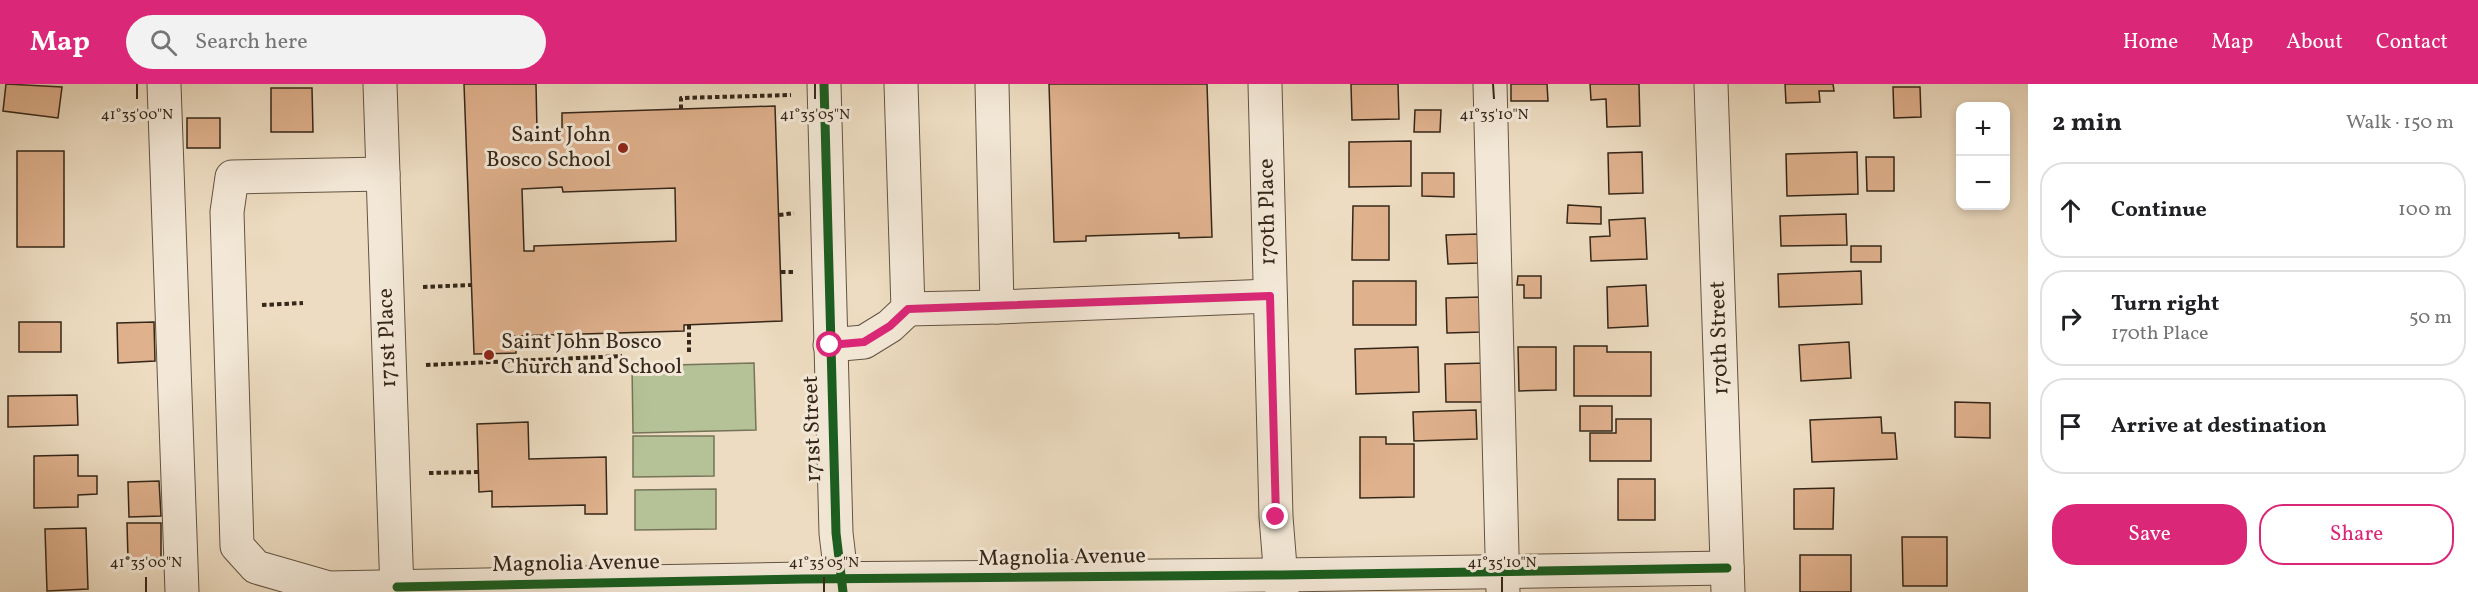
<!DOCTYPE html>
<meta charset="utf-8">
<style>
:root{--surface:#fff;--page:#f2f2f2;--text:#202124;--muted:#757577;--line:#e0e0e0;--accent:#db2777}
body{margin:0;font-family:Vollkorn,serif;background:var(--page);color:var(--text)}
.controls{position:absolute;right:18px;top:18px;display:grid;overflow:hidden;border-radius:12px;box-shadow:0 3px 9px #0003}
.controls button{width:54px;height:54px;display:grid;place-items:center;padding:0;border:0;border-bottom:2px solid var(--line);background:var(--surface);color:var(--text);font:30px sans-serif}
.stop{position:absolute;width:18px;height:18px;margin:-14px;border:4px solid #db2777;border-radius:50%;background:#fff}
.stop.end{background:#db2777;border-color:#fff;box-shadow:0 2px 6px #0008}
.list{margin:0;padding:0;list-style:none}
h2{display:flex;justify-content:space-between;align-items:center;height:78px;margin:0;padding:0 24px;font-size:26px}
h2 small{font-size:20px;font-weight:400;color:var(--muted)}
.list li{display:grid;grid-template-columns:39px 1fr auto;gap:18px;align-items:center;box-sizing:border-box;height:96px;margin:0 12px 12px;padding:0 12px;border:2px solid var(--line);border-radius:24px}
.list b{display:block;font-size:22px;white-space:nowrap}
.list p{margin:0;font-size:20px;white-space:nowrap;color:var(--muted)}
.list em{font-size:20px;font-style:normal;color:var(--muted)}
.actions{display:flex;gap:12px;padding:18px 24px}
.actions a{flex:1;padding:14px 0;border:2px solid var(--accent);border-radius:24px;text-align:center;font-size:21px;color:var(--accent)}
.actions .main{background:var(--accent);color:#fff}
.icon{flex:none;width:33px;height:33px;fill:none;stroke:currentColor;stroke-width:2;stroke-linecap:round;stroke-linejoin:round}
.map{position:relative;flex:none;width:2028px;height:508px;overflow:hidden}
header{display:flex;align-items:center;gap:36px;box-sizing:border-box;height:84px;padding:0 30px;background:var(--accent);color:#fff}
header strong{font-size:28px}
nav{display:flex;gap:33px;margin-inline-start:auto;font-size:21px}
.search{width:420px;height:54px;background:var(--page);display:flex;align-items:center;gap:15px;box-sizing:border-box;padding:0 21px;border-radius:33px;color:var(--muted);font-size:22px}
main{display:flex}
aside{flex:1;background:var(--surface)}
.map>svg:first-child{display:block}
.green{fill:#b5c196;stroke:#757458;stroke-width:1.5}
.building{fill:#dfb18d;stroke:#352719;stroke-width:1.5;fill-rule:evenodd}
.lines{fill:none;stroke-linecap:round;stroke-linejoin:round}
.minor-casing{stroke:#635443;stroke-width:35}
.path{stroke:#352719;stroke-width:4;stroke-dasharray:4.5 3;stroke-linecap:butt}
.minor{stroke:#f3e8d7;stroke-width:33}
.cycleway-casing{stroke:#f3e8d7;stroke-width:13}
.cycleway{stroke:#1b5e20;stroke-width:9}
.route{stroke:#db2777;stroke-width:8}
.ticks{fill:none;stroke:#352719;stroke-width:2}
.poi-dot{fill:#8f2418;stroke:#f3e8d7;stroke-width:2}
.labels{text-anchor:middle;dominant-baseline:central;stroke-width:6;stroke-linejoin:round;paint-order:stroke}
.poi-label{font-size:22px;fill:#352719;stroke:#f3e8d7;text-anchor:end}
.street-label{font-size:22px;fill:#352719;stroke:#f3e8d7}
.ticks-label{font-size:15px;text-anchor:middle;fill:#352719;stroke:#f3e8d7;stroke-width:6;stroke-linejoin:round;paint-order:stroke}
</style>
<header>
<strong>Map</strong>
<div class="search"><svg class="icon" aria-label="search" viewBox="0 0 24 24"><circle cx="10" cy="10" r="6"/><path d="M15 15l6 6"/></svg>Search here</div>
<nav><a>Home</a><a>Map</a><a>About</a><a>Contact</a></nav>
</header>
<main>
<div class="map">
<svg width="2028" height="508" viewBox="0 0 2028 508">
<rect width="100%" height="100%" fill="#eddcc1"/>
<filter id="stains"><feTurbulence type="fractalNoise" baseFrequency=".00333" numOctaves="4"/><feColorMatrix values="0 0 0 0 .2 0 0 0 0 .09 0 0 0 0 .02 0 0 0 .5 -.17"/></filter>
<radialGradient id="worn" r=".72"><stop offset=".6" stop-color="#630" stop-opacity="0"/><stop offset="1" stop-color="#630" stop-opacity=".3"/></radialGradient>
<g class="green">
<polygon points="754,279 756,346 633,349 632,282"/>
<polygon points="633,352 714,352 714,392 633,393"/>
<polygon points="716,405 716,445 635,446 635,406"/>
</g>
<g class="building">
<polygon points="6,0 62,3 58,34 3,27"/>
<path d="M 464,0 L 536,0 L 537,47 L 562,47 L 562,29 L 775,22 L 782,237 L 684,241 L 684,247 L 515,252 L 516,269 L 474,270 ZM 562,103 L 563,108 L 675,104 L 676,157 L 534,162 L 534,167 L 524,167 L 522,105 Z"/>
<polygon points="1049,0 1207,0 1212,153 1179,154 1179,149 1086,152 1086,157 1054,158"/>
<polygon points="1351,0 1398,0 1399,35 1352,36"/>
<polygon points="1511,0 1547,0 1548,17 1511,17"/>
<polygon points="1590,0 1639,0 1640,42 1607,43 1606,15 1591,16"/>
<polygon points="1785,0 1833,0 1834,7 1819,7 1820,18 1786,19"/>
<polygon points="1893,3 1920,3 1921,33 1894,34"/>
<polygon points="271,4 312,4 313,48 271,48"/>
<polygon points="1415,26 1441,26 1440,48 1414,48"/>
<rect x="187" y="34" width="33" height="30"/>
<polygon points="1411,57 1411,102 1349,103 1349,58"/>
<rect x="17" y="67" width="47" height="96"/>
<polygon points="1642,68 1643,109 1609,110 1608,69"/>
<polygon points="1857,68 1858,110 1787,112 1786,70"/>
<polygon points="1866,73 1894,73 1894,107 1867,107"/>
<polygon points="1422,89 1454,89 1454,113 1422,112"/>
<polygon points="1568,121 1601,123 1601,140 1567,139"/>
<polygon points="1353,122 1389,122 1389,176 1352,176"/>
<polygon points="1846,130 1847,161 1781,162 1780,132"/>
<polygon points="1645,134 1647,175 1591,177 1590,153 1610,152 1609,136"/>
<polygon points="1478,150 1479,179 1448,180 1446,151"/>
<rect x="1851" y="162" width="30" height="16"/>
<polygon points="1861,187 1862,220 1779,223 1778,190"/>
<polygon points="1518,192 1541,192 1541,214 1524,214 1524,201 1517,201"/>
<rect x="1353" y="197" width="63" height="44"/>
<polygon points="1646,201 1648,242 1608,244 1607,203"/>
<polygon points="1481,213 1482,248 1447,249 1446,214"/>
<rect x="19" y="238" width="42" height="30"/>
<polygon points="154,238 155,277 118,279 117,239"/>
<polygon points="1849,258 1851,294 1801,297 1799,261"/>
<polygon points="1574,262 1607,262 1607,268 1651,268 1651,312 1574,312"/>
<polygon points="1418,263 1419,308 1356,310 1355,265"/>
<polygon points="1518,263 1556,263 1556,306 1519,307"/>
<polygon points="1487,279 1488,318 1446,318 1445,280"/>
<polygon points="77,311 78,341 8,343 8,312"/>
<polygon points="1955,318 1990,319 1990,354 1955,353"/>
<rect x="1580" y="322" width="32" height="25"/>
<polygon points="1476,326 1477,355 1414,357 1413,328"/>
<polygon points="1881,333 1882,349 1895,349 1897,375 1812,378 1810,336"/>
<polygon points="1616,335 1651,335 1651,377 1590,377 1590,349 1616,349"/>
<polygon points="528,338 529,375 606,373 607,430 585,430 585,421 492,423 492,407 479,408 477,340"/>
<polygon points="1360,353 1386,353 1386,360 1414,360 1414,413 1360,414"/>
<polygon points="78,371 78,392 97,392 97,410 78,411 78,423 34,424 34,372"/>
<rect x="1618" y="395" width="37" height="41"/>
<polygon points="159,397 161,432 129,433 128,398"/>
<polygon points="1834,404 1833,445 1794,445 1794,405"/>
<polygon points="127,439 161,439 161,474 128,475"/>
<polygon points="86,444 88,505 47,507 45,445"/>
<polygon points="1902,453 1947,453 1947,502 1903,502"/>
<rect x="1800" y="471" width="51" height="37"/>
</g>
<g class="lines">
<g class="minor-casing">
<g id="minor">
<polyline points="164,0 182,508"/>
<polyline points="380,0 397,508"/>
<polyline points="824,0 836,449 843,508"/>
<polyline points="992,0 997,223 1270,212"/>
<polyline points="1265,0 1276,433 1282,508"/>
<polyline points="1490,0 1503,508"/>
<polyline points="1711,0 1728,508"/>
<polyline points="383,90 232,93 227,128 237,462 256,483 329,504 804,495 1281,491 1727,484"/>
<polyline points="908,225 997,223"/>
<polyline points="830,261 864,258 890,242 908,225 901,0"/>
</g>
</g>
<g class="path">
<polyline points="681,25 681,14 791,11"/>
<polyline points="779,131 794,129"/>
<polyline points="781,188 796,188"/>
<polyline points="423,203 471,201"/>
<polyline points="262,221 303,219"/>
<polyline points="689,241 689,271"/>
<polyline points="426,281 622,272"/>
<polyline points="429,389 479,388"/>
</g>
<use href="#minor" class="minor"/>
<g class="cycleway-casing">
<g id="cycleway">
<polyline points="824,0 836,449 843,508"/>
<polyline points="397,503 804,495 1281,491 1727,484"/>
</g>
</g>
<use href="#cycleway" class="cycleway"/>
</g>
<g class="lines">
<polyline class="route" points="830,261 864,258 890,242 908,225 1270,212 1276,433"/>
</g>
<path class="ticks" d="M 137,0 L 137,15M 815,0 L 815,15M 1493,0 L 1494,15M 146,493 L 146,508M 824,493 L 824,508M 1502,493 L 1502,508"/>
<g class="poi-dot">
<circle cx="623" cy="64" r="6"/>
<circle cx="489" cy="271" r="6"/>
</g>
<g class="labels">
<g class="poi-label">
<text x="611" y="51">Saint John<tspan x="611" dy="25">Bosco School</tspan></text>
<text x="501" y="258" text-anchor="start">Saint John Bosco<tspan x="501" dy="25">Church and School</tspan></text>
</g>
<g class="street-label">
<text transform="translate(1268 128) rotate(-91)">170th Place</text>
<text transform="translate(388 254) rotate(-92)">171st Place</text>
<text transform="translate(1720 254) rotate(-92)">170th Street</text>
<text transform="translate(813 345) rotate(-92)">171st Street</text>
<text transform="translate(1062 474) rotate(-1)">Magnolia Avenue</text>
<text transform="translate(576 480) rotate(-1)">Magnolia Avenue</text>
</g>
</g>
<g class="ticks-label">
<text x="137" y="35">41°35'00"N</text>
<text x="815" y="35">41°35'05"N</text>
<text x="1494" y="35">41°35'10"N</text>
<text x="146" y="483">41°35'00"N</text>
<text x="824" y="483">41°35'05"N</text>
<text x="1502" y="483">41°35'10"N</text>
</g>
<rect width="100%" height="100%" filter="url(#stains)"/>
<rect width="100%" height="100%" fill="url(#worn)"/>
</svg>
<div class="controls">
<button>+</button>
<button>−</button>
</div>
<div class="stop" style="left:830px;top:261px"></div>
<div class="stop end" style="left:1276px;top:433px"></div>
</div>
<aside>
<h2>2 min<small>Walk · 150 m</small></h2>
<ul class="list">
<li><svg class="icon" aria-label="ahead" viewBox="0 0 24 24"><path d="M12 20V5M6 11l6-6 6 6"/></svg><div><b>Continue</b></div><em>100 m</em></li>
<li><svg class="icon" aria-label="right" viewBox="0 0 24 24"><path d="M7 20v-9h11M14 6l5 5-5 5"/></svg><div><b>Turn right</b><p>170th Place</p></div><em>50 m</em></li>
<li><svg class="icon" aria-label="arrive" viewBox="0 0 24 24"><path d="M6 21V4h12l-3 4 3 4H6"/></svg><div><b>Arrive at destination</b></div></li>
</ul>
<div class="actions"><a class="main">Save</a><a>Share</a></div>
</aside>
</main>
